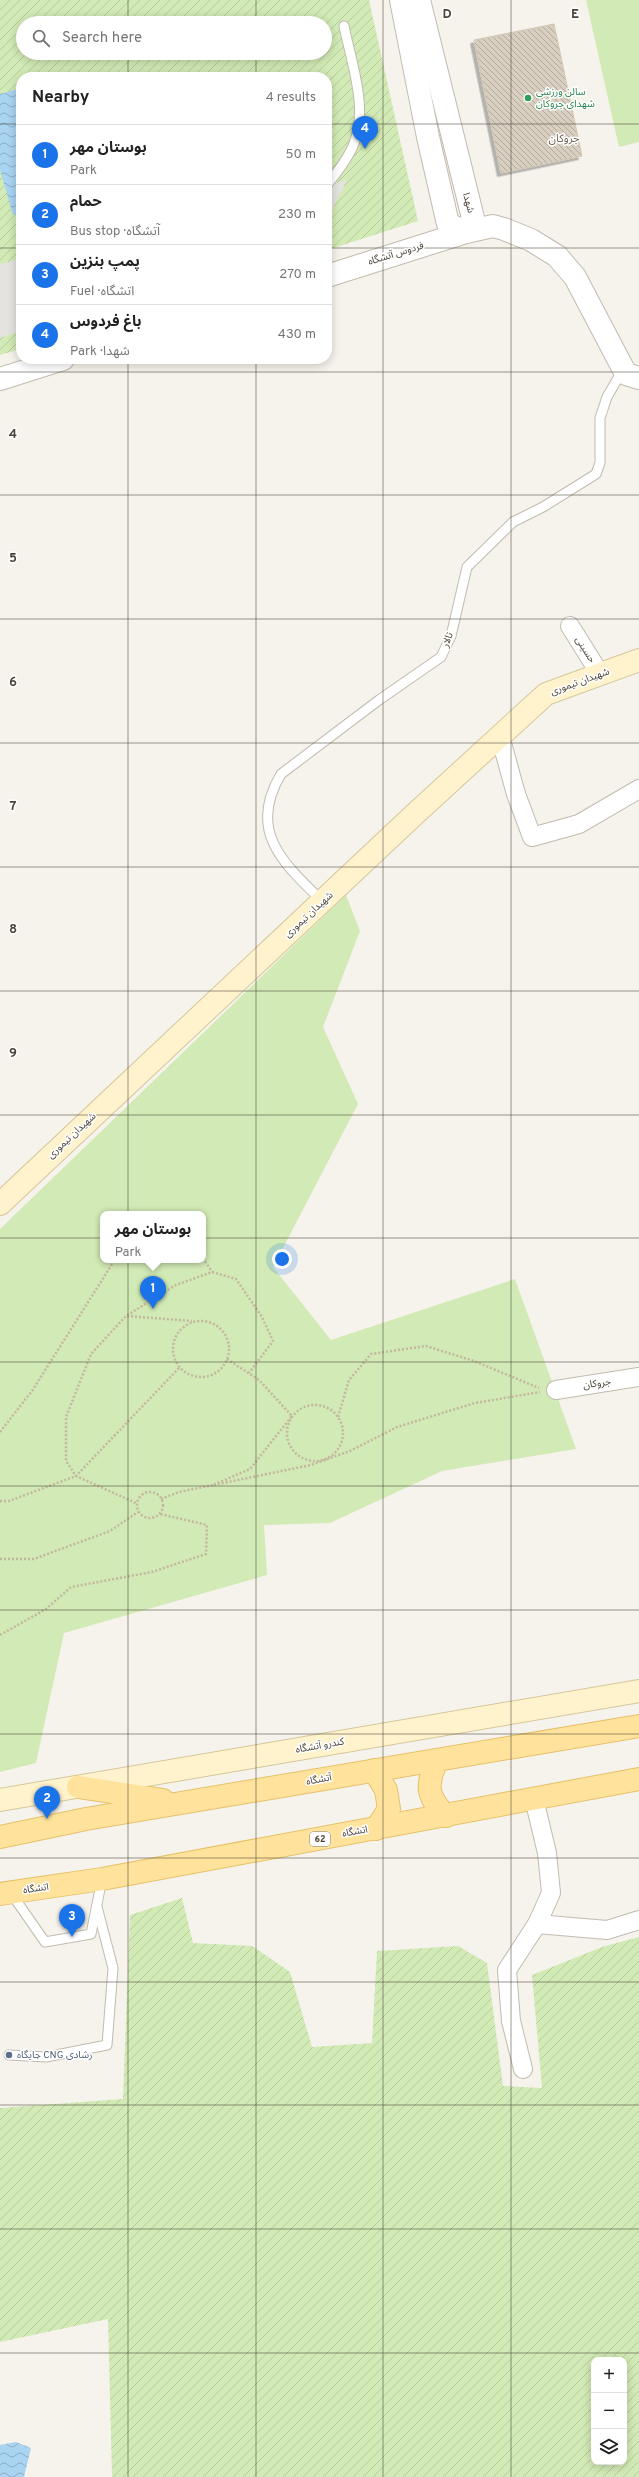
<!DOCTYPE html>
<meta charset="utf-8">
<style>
:root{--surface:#fff;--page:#f2f2f2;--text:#222;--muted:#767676;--line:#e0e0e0;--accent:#1a73e8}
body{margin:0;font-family:Overpass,"Noto Sans Arabic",sans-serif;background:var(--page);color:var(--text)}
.controls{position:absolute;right:12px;bottom:12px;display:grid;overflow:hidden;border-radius:8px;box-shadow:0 2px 10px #0003}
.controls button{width:36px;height:36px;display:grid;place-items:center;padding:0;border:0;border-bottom:1px solid var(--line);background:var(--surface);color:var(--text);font:20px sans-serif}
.you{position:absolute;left:282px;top:1259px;width:14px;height:14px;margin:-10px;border:3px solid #fff;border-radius:50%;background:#1a73e8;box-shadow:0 0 0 6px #1a73e833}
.badge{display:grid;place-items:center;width:26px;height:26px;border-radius:50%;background:var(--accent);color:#fff;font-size:13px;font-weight:700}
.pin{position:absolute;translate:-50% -33px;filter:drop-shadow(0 1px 2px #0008)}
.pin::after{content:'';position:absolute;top:21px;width:14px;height:12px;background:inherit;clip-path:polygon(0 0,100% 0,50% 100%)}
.popup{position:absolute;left:100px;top:1211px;width:106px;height:52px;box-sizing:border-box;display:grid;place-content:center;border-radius:8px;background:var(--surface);filter:drop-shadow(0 1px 3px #0005);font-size:13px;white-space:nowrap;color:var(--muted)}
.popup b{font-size:15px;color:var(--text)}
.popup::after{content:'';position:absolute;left:50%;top:100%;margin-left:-8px;border:8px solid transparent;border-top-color:var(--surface)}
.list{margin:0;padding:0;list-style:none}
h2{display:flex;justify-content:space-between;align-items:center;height:52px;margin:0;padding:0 16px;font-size:17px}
h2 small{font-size:13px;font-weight:400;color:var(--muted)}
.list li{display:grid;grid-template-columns:26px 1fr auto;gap:12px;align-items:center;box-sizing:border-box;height:60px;padding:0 16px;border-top:1px solid var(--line)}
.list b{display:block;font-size:15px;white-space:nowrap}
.list p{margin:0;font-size:13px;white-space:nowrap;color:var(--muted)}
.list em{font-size:13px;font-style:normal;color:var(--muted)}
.icon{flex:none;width:22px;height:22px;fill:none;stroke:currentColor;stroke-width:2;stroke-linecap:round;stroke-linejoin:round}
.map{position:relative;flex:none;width:639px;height:2477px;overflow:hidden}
.search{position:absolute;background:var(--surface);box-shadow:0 2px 10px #0003;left:16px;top:16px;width:316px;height:44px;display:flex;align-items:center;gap:10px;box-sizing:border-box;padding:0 14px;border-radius:22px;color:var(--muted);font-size:15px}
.panel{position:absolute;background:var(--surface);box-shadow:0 2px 10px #0003;left:16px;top:72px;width:316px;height:292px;border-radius:16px}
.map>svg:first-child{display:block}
.park{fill:#d2eab5;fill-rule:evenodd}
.garden{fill:url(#garden-furrows);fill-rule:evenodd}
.parking{fill:#e5e3e0}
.water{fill:url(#water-waves)}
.building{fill:url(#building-back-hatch);stroke:#d3c7b4;filter:url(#shadow)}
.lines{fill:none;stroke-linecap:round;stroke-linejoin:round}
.service-casing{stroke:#c2bbae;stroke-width:11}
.minor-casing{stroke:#c2bbae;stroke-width:20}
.tertiary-casing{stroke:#c2bbae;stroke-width:24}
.secondary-casing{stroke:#d6c79b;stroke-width:24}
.primary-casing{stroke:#e6c16a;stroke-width:24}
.path{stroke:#c4b79f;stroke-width:2.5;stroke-dasharray:2 2;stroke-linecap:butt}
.service{stroke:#fff;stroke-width:9}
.minor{stroke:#fff;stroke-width:18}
.tertiary{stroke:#fff;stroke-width:22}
.secondary{stroke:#fff3cd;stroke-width:22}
.primary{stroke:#ffe39c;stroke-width:22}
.grid{fill:none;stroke:#4b4439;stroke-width:1;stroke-opacity:0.55}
.leisure-dot{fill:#2e9e5b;stroke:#fff;stroke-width:1.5}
.service-dot{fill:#5c6f8a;stroke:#fff;stroke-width:1.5}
.labels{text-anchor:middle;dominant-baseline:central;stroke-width:3;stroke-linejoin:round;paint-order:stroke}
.shield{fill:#fff;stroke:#817c74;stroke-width:1}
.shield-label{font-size:9px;font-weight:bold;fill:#4b4439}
.leisure-label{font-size:10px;fill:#27864d;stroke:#fff;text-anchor:start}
.street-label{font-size:10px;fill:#4b4439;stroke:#fff}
.service-label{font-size:10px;fill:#4e5e75;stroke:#fff;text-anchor:start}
.neighbourhood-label{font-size:11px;fill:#6e6250;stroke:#fff}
.grid-label{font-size:13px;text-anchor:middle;font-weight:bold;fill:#4b4439;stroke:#fff;stroke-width:3;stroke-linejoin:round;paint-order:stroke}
</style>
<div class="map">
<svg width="639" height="2477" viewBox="0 0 639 2477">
<defs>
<pattern id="garden-furrows" width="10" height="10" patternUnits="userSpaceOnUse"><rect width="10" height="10" fill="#d2eab5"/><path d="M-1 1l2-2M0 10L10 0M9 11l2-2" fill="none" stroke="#b6ca9c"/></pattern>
<pattern id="water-waves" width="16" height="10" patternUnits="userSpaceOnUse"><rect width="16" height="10" fill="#a9d4f2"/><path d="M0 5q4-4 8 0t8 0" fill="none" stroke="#8caec5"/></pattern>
<pattern id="building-back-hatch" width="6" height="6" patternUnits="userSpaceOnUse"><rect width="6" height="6" fill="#d8cfc1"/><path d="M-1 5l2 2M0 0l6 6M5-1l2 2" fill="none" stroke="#b1aa9e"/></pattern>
<filter id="shadow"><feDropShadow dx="-3.5" dy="3.5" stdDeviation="0" flood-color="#0004"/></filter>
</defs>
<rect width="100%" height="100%" fill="#f6f3ec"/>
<g class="park">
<polygon points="586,0 639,0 639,142 619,147"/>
<path d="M 346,895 L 360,931 L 323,1027 L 358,1104 L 273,1267 L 331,1340 L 515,1279 L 576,1449 L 442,1471 L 330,1523 L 264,1525 L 267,1575 L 64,1633 L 36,1763 L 0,1772 L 0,1229 ZM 103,1214 L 203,1214 L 203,1260 L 103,1260 Z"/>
</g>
<g class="garden">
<path d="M 0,0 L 369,0 L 418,221 L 327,250 L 327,77 L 21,77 L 21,349 L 0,355 ZM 23,23 L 325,23 L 325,53 L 23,53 Z"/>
<path d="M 182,1898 L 193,1943 L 252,1946 L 290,1972 L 312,2047 L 372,2043 L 377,1951 L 458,1946 L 487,1963 L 503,2086 L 542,2088 L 532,1975 L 602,1947 L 639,1937 L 639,2477 L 112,2477 L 108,2319 L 0,2342 L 0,2108 L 123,2099 L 130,1915 ZM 594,2360 L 624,2360 L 624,2462 L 594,2462 Z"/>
</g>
<g class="parking">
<polygon points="347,180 327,220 327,185"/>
<polygon points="21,259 21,331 0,338 0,264"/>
</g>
<g class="water">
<polygon points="21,88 21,213 13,215 0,170 0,94"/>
<polygon points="16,2442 31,2448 24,2477 0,2477 0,2445"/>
</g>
<polygon class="building" points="554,24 582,156 501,173 474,40"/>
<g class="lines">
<g class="service-casing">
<g id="service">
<path d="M 327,185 C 335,175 344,164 350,152 C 371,114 352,66 344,26"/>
<path d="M 322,901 C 283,863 247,831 281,774 L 379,700 L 441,657 L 451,636 L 467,567 L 513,522 L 543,507 L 596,474 L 600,463 L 600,418 L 607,397 L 618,378 L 626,374"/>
<polyline points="11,1893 45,1942 91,1934 102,1879"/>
<polyline points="9,2055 46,2057 107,2045 113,1968 97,1907"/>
</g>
</g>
<g class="minor-casing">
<g id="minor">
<polyline points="570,626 600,674"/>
<polyline points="500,736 516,794 532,837 579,824 639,789"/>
<polyline points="556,1390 639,1377"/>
<polyline points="537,1924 607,1930 639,1920"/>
<polyline points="523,2069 511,2021 507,1970 537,1924 551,1893 547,1853 534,1799"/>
</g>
</g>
<g class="tertiary-casing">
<g id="tertiary">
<polyline points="401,0 428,137 448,224 466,232"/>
<polyline points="419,0 473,218 466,232"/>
<polyline points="327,276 466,232 493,226 504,229 531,240 557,256 575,277 626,374 639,378"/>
<polyline points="0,379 63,359"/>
</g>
</g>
<g class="secondary-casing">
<g id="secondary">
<polyline points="0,1204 416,813 546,694 639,660"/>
<polyline points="0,1800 639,1691"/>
</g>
</g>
<g class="primary-casing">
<g id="primary">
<path d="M 437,1760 C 426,1785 426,1796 446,1816"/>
<polyline points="374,1770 386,1790 389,1809 376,1829"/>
<polyline points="78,1787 163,1800"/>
<polyline points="0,1837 86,1819 639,1726"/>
<polyline points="0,1894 102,1879 639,1779"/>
</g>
</g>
<g class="path">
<polyline points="203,1258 212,1272"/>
<polyline points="127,1316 192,1321"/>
<circle cx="201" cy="1349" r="28"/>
<polyline points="227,1359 259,1380 292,1416 250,1469 213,1485 311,1465 350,1451 397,1427 475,1403 540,1392"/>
<polyline points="179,1368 76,1476 66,1461 66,1417 91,1354 126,1316 176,1285 212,1272 236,1279 262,1317 273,1341 249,1373"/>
<circle cx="315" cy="1433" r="28"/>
<polyline points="338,1417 349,1380 371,1354 426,1346 474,1361 539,1388"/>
<polyline points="0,1432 32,1391 114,1261 144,1260"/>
<circle cx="150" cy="1505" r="13"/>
<polyline points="161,1499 179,1492 213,1485"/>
<polyline points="0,1501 9,1501 76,1476 136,1503"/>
<polyline points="0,1559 34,1559 110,1531 138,1512"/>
<polyline points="0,1635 46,1609 71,1587 152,1572 206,1554 207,1525 160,1514"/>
</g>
<use href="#service" class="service"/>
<use href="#minor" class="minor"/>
<use href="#tertiary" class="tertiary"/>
<use href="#secondary" class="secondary"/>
<use href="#primary" class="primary"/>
</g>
<path class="grid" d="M 128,0 L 128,23M 256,0 L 256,23M 383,0 L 383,2477M 511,0 L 511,2477M 128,53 L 128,77M 256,53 L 256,77M 0,124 L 21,124M 327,124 L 639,124M 0,248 L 21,248M 327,248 L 639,248M 128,359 L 128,2477M 256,359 L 256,2477M 0,372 L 639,372M 0,495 L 639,495M 0,619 L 639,619M 0,743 L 639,743M 0,867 L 639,867M 0,991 L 639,991M 0,1115 L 639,1115M 0,1238 L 639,1238M 0,1362 L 639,1362M 0,1486 L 639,1486M 0,1610 L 639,1610M 0,1734 L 639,1734M 0,1858 L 639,1858M 0,1982 L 639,1982M 0,2105 L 639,2105M 0,2229 L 639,2229M 0,2353 L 639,2353"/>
<circle class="leisure-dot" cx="528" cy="98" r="4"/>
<circle class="service-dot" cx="9" cy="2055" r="4"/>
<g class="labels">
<rect class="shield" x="310" y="1832" width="20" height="14" rx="3"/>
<g class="shield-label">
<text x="320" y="1839">62</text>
</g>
<g class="leisure-label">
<text x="536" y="92">سالن ورزشی<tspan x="536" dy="12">شهدای جروکان</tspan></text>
</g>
<g class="street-label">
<text transform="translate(468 203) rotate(74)">شهدا</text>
<text transform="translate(396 254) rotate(-17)">فردوس آتشگاه</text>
<text transform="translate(448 640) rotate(-70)">تالار</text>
<text transform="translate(585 650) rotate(58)">حسینی</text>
<text transform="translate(580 682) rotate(-20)">شهیدان تیموری</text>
<text transform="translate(309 915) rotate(-43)">شهیدان تیموری</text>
<text transform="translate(72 1136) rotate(-43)">شهیدان تیموری</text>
<text transform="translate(597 1384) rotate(-8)">جروکان</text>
<text transform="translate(320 1746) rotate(-10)">کندرو آتشگاه</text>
<text transform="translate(319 1780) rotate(-10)">آتشگاه</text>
<text transform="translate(355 1832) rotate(-10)">اتشگاه</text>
<text transform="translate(36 1889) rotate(-8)">اتشگاه</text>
</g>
<g class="service-label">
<text x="17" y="2055">جایگاه CNG رشادی</text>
</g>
<g class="neighbourhood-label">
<text x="564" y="139">جروکان</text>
</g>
</g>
<g class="grid-label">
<text x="447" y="18">D</text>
<text x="575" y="18">E</text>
<text x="13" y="438">4</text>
<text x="13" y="562">5</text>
<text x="13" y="686">6</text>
<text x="13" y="810">7</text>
<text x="13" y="933">8</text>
<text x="13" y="1057">9</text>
</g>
</svg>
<div class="controls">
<button>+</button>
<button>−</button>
<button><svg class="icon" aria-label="layers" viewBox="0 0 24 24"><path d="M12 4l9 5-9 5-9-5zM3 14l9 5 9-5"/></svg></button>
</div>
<div class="you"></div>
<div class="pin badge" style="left:153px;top:1309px">1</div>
<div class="popup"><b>بوستان مهر</b>Park</div>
<div class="pin badge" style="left:47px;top:1819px">2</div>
<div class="pin badge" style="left:72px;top:1937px">3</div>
<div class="pin badge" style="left:365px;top:149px">4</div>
<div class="search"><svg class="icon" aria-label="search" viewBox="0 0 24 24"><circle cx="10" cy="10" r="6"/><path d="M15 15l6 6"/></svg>Search here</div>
<section class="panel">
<h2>Nearby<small>4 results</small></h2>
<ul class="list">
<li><span class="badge">1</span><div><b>بوستان مهر</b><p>Park</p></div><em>50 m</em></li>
<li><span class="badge">2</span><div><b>حمام</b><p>Bus stop · آتشگاه</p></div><em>230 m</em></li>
<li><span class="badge">3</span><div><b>پمپ بنزین</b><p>Fuel · اتشگاه</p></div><em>270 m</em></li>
<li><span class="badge">4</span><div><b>باغ فردوس</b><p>Park · شهدا</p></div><em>430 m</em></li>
</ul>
</section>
</div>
